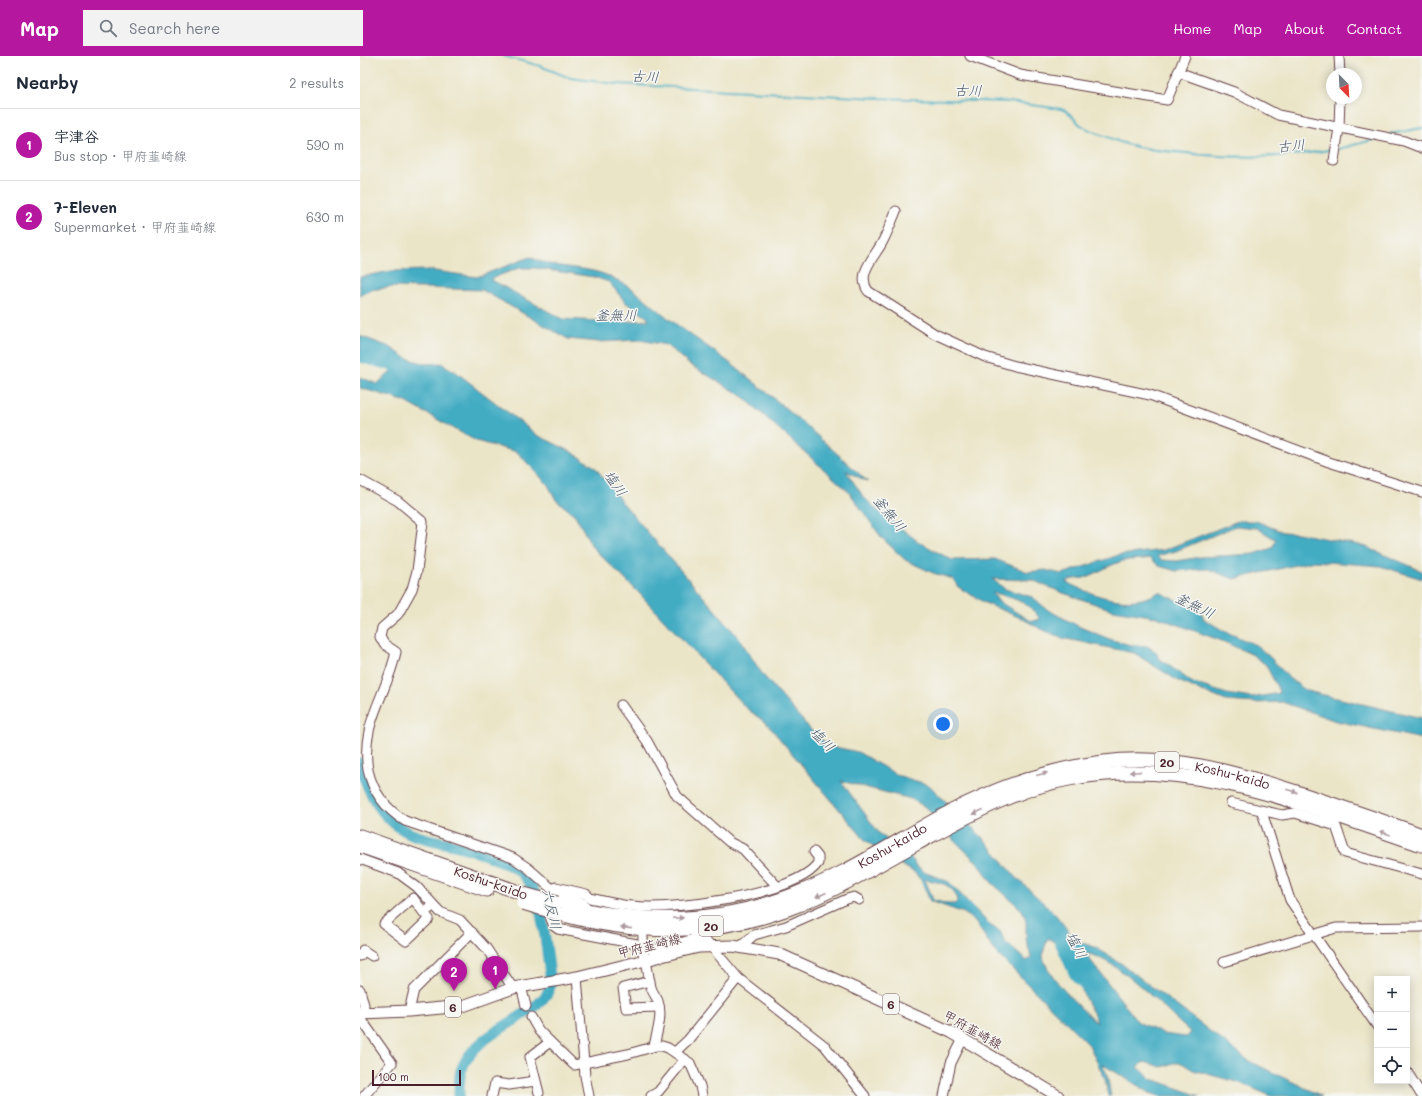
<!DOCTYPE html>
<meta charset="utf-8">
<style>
:root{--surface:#fff;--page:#f2f2f3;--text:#1f2937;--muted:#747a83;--line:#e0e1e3;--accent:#b5179e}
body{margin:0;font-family:Mali,"Klee One",sans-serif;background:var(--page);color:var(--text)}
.controls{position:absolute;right:12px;bottom:12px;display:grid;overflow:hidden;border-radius:0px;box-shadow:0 2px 10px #0003}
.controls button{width:36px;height:36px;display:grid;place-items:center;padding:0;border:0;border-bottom:1px solid var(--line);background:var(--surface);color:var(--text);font:20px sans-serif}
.compass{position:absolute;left:966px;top:12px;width:36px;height:36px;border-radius:50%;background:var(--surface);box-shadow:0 2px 10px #0003;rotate:156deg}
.scale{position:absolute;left:12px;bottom:10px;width:89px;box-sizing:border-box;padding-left:4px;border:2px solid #4a1f2b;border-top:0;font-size:11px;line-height:14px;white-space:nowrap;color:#4a1f2b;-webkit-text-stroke:3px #f6f6f2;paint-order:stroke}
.you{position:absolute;left:583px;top:668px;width:14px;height:14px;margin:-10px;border:3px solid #fff;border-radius:50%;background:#1a73e8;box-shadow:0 0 0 6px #1a73e833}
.badge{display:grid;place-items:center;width:26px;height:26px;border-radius:50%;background:var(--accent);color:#fff;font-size:13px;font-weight:700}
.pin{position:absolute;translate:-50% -33px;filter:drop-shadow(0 1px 2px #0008)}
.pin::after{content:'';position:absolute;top:21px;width:14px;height:12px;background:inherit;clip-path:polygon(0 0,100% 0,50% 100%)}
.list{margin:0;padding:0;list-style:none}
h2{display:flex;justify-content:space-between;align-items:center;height:52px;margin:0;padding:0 16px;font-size:17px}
h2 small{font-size:13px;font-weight:400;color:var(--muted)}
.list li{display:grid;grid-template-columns:26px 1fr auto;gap:12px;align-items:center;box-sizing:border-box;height:72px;padding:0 16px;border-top:1px solid var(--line)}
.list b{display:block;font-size:15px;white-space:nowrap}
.list p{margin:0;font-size:13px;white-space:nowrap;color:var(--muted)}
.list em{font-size:13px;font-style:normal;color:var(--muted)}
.icon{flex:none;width:22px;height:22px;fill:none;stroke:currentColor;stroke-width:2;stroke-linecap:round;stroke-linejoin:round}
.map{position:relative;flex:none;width:1062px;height:1040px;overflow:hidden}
header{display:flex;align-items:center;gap:24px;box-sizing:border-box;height:56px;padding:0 20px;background:var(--accent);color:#fff}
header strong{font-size:19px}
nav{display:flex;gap:22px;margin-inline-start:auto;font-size:14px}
.search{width:280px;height:36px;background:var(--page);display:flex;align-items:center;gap:10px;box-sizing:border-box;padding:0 14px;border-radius:0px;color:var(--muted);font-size:15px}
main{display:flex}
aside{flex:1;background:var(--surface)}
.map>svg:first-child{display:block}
.water{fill:#43acc3;stroke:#466677;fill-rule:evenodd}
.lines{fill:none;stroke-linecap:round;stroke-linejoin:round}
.stream{stroke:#43acc3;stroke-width:2}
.river{stroke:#43acc3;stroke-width:11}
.minor-casing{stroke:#623d43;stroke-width:11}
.major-casing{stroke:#623d43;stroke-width:13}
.highway-casing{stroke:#623d43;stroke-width:15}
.minor{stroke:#fff;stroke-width:9}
.major{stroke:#fff;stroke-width:11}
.highway{stroke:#fff;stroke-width:13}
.highway-bridge-casing{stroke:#623d43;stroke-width:15;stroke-linecap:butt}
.highway-bridge{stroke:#fff;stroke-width:13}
.oneway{fill:#ae9aa0}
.labels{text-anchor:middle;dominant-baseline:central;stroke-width:3;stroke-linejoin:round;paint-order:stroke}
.shield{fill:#f6f6f2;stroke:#7e6067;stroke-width:1}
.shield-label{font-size:12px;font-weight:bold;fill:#4a1f2b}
.street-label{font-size:13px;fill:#4a1f2b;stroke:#f6f6f2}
.water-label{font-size:14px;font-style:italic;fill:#475768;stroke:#f6f6f2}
</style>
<header>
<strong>Map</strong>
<div class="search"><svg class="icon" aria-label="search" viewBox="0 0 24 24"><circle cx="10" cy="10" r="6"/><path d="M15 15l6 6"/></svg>Search here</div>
<nav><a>Home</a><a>Map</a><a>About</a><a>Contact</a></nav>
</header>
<main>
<aside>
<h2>Nearby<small>2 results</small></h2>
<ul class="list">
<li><span class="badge">1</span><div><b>宇津谷</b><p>Bus stop · 甲府韮崎線</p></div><em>590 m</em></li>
<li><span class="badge">2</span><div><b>7-Eleven</b><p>Supermarket · 甲府韮崎線</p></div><em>630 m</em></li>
</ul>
</aside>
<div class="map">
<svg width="1062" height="1040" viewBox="0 0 1062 1040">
<rect width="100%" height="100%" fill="#f6f6f2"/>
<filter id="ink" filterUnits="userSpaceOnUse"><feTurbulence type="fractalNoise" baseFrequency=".025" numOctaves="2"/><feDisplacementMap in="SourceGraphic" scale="8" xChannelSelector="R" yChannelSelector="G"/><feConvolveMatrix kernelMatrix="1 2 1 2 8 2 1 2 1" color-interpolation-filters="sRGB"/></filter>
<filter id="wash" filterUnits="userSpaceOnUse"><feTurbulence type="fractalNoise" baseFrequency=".012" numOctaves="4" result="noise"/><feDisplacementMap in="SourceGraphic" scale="16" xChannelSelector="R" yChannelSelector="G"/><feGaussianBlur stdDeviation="0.9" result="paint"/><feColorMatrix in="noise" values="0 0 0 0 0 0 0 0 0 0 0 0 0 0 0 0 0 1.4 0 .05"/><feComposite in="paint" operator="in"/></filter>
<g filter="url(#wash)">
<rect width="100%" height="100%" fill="#ebe5c8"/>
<g class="water">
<path d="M 170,201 C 195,214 224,209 249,220 C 276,232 293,251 316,268 C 333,281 352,293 370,307 C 418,344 464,385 508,426 L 486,415 L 503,440 L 517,454 L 559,486 L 592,504 L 635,503 L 668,516 L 685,514 L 702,518 L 759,499 L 804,494 L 878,465 L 896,465 L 923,476 L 937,477 L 1004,490 L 1062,515 L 1062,523 L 1020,510 L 954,505 L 874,523 L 848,513 L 816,515 L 799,510 L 790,502 C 782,504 776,503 768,504 C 753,506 739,517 724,522 C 718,523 712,522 706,526 C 734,540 770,554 799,536 L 841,555 L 844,563 L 864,575 L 896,589 L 910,601 L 930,623 L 947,635 L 1062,662 L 1062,683 L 976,665 L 922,646 L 894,647 L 866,645 L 818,625 L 774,597 L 702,582 L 679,572 L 661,562 L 625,547 L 598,531 L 593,523 L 573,517 L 545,504 L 521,481 L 489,436 L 381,339 L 330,309 L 306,289 L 280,284 L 238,286 L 208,283 L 122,234 L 32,231 L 10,234 L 0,239 L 0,221 L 31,215 L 68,214 L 117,221 ZM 159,212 L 174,212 L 234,221 L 249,226 L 265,246 L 288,262 L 288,264 L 261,266 L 202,263 L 130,223 ZM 876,470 L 897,472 L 916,484 L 912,492 L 894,498 L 841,501 L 816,505 L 802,504 L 797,500 L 816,495 ZM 632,523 L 672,524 L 703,537 L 753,554 L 797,561 L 862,585 L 893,599 L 906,609 L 920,637 L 891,642 L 867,638 L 833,627 L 800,603 L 795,595 L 787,590 L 771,589 L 752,584 L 720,571 L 688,554 L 672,541 L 645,533 ZM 632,536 C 652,542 668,545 680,563 L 674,565 L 669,564 L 638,545 Z"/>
<path d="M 0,280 L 30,291 L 46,302 L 66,308 L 81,307 L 96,316 L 177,379 L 210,395 L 235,411 L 261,445 L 379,582 L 403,619 L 458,682 L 475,691 L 498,696 L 537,719 L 569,729 L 623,782 L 657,822 L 696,859 L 716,885 L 735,891 L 762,908 L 889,1005 L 962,1040 L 911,1040 L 880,1027 L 833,1014 L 822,1007 L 813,1007 L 802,1011 L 784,1006 L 778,1011 L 792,1023 L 840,1040 L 800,1040 L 790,1037 L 742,1008 L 747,1018 L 751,1040 L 748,1040 L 745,1023 L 729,989 L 636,897 L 615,866 L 604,857 L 570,845 L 561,824 L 555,817 L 525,799 L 504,783 L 408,669 L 385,651 L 279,537 L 233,492 L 215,459 L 196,444 L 188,429 L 157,396 L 116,385 L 44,345 L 0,332 L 0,321 L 17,328 L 32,315 L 19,304 L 0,297 ZM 481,725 L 551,743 L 567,752 L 593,783 L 620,809 L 631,826 L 662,854 L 666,864 L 666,883 L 671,901 L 667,905 L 645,886 L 640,875 L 631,870 L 589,826 L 564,816 L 556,810 L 553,804 L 519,777 ZM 565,823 C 578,827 595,827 597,845 L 595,848 L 588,848 L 573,844 ZM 688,882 C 699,889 715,902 718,916 C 721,926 720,931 725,942 C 729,951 735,958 737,967 C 722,953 686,920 683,900 C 683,895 686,887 688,882 ZM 725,897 C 760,904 802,952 830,976 L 826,981 L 803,978 L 778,966 Z"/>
</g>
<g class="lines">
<g class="stream">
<path d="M 144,0 L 180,10 L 210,22 L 256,28 L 518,42 L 649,46 L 701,53 C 712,56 714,66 724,71 C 733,76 745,80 755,84 C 777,93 802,95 826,97 C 877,103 923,103 974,93"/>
<polyline points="1030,78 1062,72"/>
<polyline points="978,93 1016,83"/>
</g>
<g class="river">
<polyline points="0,301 37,311"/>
<path d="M 0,707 C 8,740 26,771 60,781 C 74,785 88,787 102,791 C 112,794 123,798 133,802 C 149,808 163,814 171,829 C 184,853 187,900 191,927 C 186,961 115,971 101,1015 C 99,1023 99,1032 99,1040"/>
<polyline points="700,886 715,919 728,932"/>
</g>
</g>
</g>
<g filter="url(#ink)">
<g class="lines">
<g class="minor-casing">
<g id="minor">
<polyline points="610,0 660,19 807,44 825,0"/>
<polyline points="979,0 980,18"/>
<polyline points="818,16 874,36 918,59 1044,85 1062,92"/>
<polyline points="974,105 979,72 980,42"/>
<path d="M 536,155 C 532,165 528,175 523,185 C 515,201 496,217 508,235 L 575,278 L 625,301 L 655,310 L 790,339 L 969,406 L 1062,436"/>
<path d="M 0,424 L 38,445 L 63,466 L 57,515 L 52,533 L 38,558 L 22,572 L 20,581 L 24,588 L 36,596 C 27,639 0,667 8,714 C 13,737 26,753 45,765 L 153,802 L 168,812 L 192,833 L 223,847 L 225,853"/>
<polyline points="261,649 287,685 317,740 369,786 383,793 417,830"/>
<polyline points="871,747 922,759 935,757 976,770 985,797 1062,818"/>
<polyline points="902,756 930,844 1017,970"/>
<polyline points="0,803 38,817 57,831 80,856 100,864 126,892 153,932"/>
<path d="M 196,831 L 226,838 L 230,842 C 244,845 258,849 272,850 C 310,855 435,840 458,807 L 458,801 L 454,796"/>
<polyline points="64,857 53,842 24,868 46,885 69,863 64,857 73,850"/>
<path d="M 191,863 L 194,870 L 198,873 L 277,888 C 290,905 286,912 291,931 C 292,936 296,940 298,945 C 303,959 297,976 294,990"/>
<path d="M 283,868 C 283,878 280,891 293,894 L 334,883 L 344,882 L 378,922 L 465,990 L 505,1040"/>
<polyline points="381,890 394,879 426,870 487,843 494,841 499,844"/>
<polyline points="0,900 3,894 12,900"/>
<polyline points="864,906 976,872 1062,871"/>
<polyline points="217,921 225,1020 229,1040"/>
<polyline points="290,925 263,932 266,952 299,951"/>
<polyline points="161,930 166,950"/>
<polyline points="0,934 4,949 1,957 1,963 32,1007 4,1040"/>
<polyline points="49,955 54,934 112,876"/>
<polyline points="171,961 179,975 214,1009 268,998 296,990 302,990 308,992 330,1007 340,1030 342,1040"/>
<polyline points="315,996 328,984 378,922"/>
<polyline points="1047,1016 1062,1040"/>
<polyline points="179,1037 170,1001 190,986"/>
<polyline points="132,1040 135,1027 149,1029 175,1025"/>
<polyline points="291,1040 298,1036 325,1003"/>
<polyline points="584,1040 591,1007 603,983"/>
</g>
</g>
<g class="major-casing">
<polyline id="major" points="0,957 49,955 103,950 153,932 217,921 326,894 339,891 373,890 419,898 591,976 698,1040"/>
</g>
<g class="highway-casing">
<g id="highway">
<polyline points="0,780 164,838"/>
<polyline points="0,790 127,834"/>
<path id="s1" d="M 197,847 C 271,867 348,869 422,843 C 479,823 531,788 584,759 C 635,732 687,713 744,706 C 810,697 874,716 936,736 C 978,750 1020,764 1062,779"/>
<path d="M 200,858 C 276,879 354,880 428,853 C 474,836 516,810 558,787 C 606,761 655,733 709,723 C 831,699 948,751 1062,789"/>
</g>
</g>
<use href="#minor" class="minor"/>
<use href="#major" class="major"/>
<use href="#highway" class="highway"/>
<g class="highway-bridge-casing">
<g id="highway-bridge">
<polyline points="164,838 197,847"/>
<polyline points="163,847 200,858"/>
</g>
</g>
<use href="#highway-bridge" class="highway-bridge"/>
</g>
<defs><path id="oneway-solid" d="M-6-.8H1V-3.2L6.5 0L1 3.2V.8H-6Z"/></defs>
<g class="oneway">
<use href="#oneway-solid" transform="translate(775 716) rotate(178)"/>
<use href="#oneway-solid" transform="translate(682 718) rotate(-14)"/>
<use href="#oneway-solid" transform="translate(932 735) rotate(18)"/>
<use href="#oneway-solid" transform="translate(618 756) rotate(154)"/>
<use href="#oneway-solid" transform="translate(1025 777) rotate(-161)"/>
<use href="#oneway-solid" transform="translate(461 839) rotate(155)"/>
<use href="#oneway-solid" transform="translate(318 862) rotate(-2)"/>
<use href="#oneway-solid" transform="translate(266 872) rotate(-174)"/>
</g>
</g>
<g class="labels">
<g class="shield">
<rect x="795" y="696" width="24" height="20" rx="3"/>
<rect x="339" y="860" width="24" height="20" rx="3"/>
<rect x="523" y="938" width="16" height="20" rx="3"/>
<rect x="85" y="941" width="16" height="20" rx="3"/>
</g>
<g class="shield-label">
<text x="807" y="706">20</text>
<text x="351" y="870">20</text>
<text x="531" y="948">6</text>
<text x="93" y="951">6</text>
</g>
<g class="street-label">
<text stroke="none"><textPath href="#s1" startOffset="711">Koshu-kaido</textPath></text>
<text stroke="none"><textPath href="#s1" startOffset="351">Koshu-kaido</textPath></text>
<text transform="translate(131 826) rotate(19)">Koshu-kaido</text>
<text transform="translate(289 889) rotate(-14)">甲府韮崎線</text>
<text transform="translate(613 973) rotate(29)">甲府韮崎線</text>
</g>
<g class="water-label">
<text transform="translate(285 20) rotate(3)">古川</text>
<text transform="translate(608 34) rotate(1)">古川</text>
<text transform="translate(931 89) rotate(-5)">古川</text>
<text x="256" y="258">釜無川</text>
<text transform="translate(256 427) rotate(55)">塩川</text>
<text transform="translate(530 457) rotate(51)">釜無川</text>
<text transform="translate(835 549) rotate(26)">釜無川</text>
<text transform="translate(463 683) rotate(45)">塩川</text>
<text transform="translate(192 853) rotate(77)">六反川</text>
<text transform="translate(717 889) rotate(63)">塩川</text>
</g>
</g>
</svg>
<div class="controls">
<button>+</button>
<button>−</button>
<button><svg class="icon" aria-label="locate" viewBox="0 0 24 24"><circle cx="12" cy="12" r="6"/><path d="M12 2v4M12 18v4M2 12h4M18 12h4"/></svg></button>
</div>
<svg class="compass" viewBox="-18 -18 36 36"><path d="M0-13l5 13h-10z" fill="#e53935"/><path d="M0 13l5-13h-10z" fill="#747a83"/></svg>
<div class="scale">100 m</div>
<div class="you"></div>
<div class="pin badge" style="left:135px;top:933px">1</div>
<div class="pin badge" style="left:94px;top:935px">2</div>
</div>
</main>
